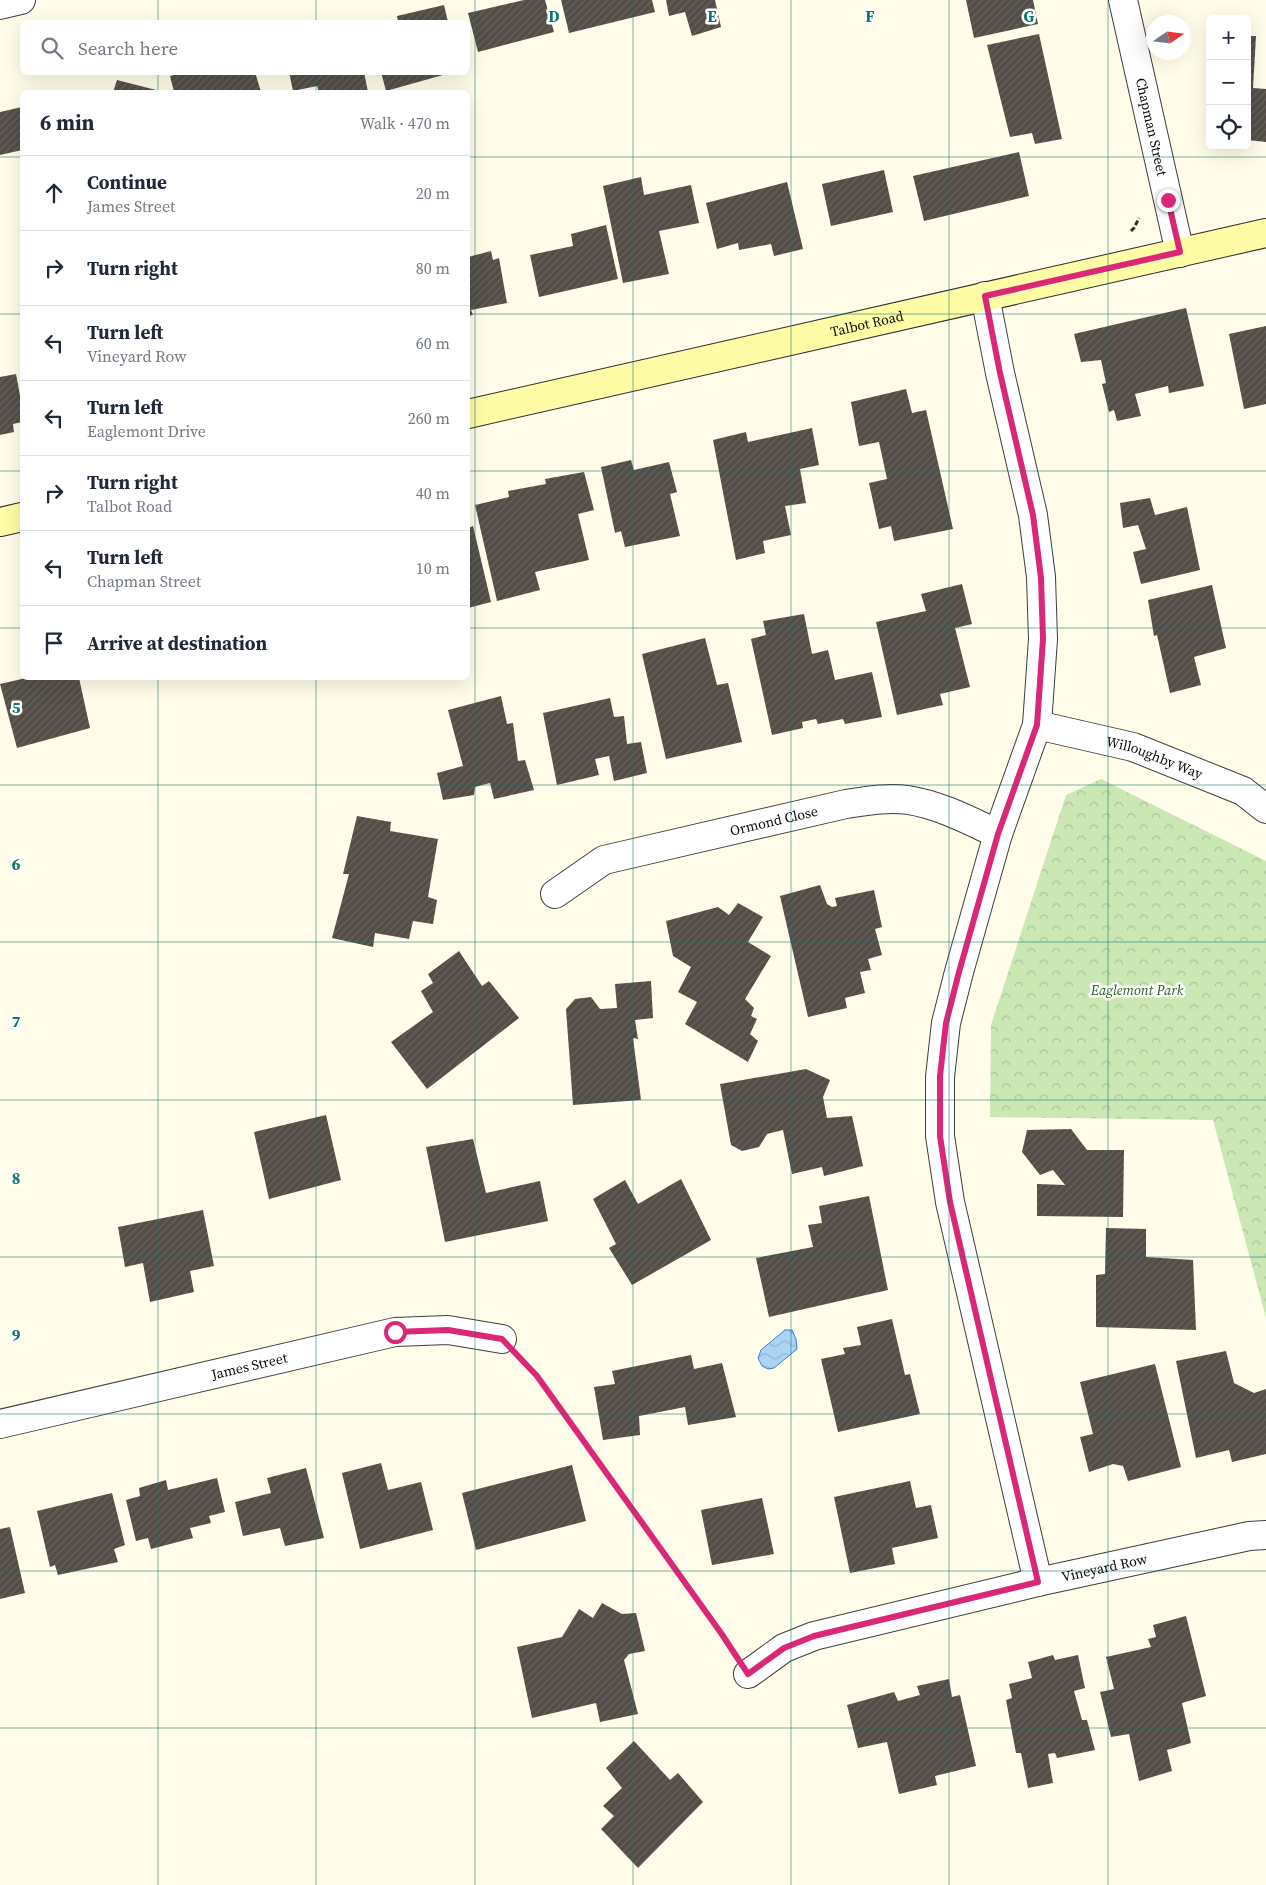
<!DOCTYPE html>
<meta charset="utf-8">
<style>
:root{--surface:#fff;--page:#f6f6f7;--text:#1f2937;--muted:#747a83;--line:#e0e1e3}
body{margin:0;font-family:"Source Serif 4",serif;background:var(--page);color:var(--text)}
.controls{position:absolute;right:15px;top:15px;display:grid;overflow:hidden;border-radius:8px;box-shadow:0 5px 20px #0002}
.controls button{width:45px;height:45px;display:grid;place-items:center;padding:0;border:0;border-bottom:1px solid var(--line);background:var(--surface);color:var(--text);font:25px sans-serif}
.compass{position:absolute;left:1146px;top:15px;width:45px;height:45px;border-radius:50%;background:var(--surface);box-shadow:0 5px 20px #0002;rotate:77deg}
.stop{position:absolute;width:15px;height:15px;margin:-11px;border:4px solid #db2777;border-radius:50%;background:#fff}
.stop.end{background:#db2777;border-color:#fff;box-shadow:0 1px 5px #0008}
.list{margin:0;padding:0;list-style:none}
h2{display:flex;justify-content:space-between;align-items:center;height:65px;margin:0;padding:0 20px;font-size:21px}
h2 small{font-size:16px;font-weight:400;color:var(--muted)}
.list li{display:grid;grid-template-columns:32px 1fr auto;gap:15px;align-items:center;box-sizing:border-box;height:75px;padding:0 20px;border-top:1px solid var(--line)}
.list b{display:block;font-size:19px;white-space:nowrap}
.list p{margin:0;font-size:16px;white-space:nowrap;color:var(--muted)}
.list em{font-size:16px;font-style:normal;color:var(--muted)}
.icon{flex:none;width:28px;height:28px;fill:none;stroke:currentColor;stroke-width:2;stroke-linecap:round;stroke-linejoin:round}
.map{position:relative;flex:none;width:1266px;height:1885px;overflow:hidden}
.search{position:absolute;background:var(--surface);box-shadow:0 5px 20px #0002;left:20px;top:20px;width:450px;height:55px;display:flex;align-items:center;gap:12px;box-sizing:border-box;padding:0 18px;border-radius:8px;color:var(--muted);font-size:19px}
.panel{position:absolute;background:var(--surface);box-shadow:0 5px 20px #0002;left:20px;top:90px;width:450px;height:590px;border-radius:8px}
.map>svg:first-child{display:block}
.park{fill:url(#park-crowns)}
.water{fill:url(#water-waves);stroke:#3782cb}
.building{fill:url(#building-hatch)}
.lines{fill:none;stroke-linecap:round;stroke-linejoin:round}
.minor-casing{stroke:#3e3e3e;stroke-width:30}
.secondary-casing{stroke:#2d2d2d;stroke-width:30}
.path{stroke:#2d2d2d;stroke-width:3;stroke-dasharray:5 2.5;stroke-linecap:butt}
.minor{stroke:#fff;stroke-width:28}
.secondary{stroke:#fefca4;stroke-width:28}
.route{stroke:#db2777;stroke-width:6}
.grid{fill:none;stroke:#0f766e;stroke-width:1;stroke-opacity:0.55}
.labels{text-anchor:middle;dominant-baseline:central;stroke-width:5;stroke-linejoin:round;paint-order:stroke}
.street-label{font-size:14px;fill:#0b0b0b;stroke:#fff}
.park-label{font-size:14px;font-style:italic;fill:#25601d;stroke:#fff}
.grid-label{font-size:16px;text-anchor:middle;font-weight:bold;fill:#0f766e;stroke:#fff;stroke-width:5;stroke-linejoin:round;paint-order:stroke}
</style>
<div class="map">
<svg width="1266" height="1885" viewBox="0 0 1266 1885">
<defs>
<pattern id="park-crowns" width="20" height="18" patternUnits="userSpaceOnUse" patternTransform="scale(1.25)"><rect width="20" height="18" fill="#cae7b4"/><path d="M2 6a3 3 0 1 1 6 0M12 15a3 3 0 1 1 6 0" fill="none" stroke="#acc599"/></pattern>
<pattern id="water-waves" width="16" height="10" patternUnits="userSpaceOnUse" patternTransform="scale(1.25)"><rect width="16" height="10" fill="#aed4f5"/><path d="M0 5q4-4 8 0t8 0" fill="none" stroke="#94b5d1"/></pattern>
<pattern id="building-hatch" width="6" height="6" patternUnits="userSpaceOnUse" patternTransform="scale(1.25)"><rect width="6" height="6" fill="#534d47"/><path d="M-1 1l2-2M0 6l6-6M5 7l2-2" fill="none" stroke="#67625d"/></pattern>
</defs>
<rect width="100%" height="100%" fill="#fffce9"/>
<polygon class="park" points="1101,779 1266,861 1266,1318 1213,1120 990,1117 991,1025 1066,795"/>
<polygon class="water" points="785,1330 792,1330 796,1339 797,1349 774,1368 768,1369 762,1366 758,1358 761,1350"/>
<g class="building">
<polygon points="524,0 545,0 554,32 478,52 468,13"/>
<polygon points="561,0 652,0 655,12 569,33"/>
<polygon points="666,0 715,0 721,27 692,36 685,12 669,16"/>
<polygon points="966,0 1033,0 1038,24 974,38"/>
<polygon points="444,5 448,22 398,22 397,16"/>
<polygon points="1039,34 1062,139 1035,144 1032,133 1010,137 987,45"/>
<polygon points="1247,36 1256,36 1253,88 1266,89 1266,142 1247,140"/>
<polygon points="185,72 255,72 261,92 174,92 170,76"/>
<polygon points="289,72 364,72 368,92 319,92 317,86 293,91"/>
<polygon points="381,72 450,72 450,73 386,91"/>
<polygon points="117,80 160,91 160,92 113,92"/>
<polygon points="22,107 22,150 0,155 0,112"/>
<polygon points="1019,152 1029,196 924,221 913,176"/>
<polygon points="884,170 893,212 831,226 822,184"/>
<polygon points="641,177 644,195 691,185 699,223 659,231 669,274 623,283 603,186"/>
<polygon points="787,182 803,249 774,256 771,244 739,250 738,243 717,249 706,203"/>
<polygon points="606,225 618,279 539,297 530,255 573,246 571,234"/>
<polygon points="491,251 493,260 499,258 507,303 471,310 473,315 468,316 468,257"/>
<polygon points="1186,308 1204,386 1169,393 1168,386 1135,394 1141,416 1117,421 1114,410 1109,412 1102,384 1106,383 1101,360 1081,362 1074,334"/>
<polygon points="1266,326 1266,404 1244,409 1229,334"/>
<polygon points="16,374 22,406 22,422 13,424 14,432 0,435 0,377"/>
<polygon points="906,389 912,413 926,410 953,529 894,541 891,526 879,529 869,483 887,479 879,442 859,446 851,402"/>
<polygon points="812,428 819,465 800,469 806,503 785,506 791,535 763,541 765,553 736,560 713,440 746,432 748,442"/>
<polygon points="631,460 634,470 669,462 677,492 670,494 680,536 625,547 621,531 615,533 601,467"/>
<polygon points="584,472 594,510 578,514 589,560 535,572 540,590 497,601 475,505 509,497 508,491 546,484 545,479"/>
<polygon points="1150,498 1155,515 1187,507 1200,570 1141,584 1133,552 1146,549 1138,525 1123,528 1120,503"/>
<polygon points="473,526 491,602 468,608 468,528"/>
<polygon points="962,584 972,624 955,628 970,687 940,694 943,705 897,715 876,622 926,611 921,594"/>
<polygon points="1212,585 1226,648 1194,657 1201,685 1170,693 1157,635 1154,636 1148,600"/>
<polygon points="804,614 812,654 828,650 835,680 872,672 882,717 845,724 843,719 818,724 816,719 802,722 803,728 772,735 751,639 766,635 763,621"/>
<polygon points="705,638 717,685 728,683 742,742 666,759 642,654"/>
<polygon points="26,678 79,678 90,728 17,748 0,684"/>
<polygon points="501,696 507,724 513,723 518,761 525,760 534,790 494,799 490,783 475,787 474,795 443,800 437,773 463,766 448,710"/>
<polygon points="610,698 614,717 624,716 627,744 641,742 647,773 614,781 609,756 595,759 599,775 557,785 543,713"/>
<polygon points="357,816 391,822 390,831 438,839 428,897 437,900 433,924 413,921 409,939 375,933 373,947 332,938 349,874 343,874"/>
<polygon points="820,885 827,904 832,907 837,906 835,898 874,890 882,927 875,929 882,955 868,959 871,970 860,972 865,993 845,998 847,1008 808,1017 780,896"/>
<polygon points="738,903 763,917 748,942 771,956 745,999 754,1008 751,1016 757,1019 750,1034 758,1041 748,1062 685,1024 697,1002 678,992 691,967 673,956 666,921 718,907 729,915"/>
<polygon points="459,951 482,986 489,981 519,1018 427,1089 391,1042 433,1012 421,991 433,983 428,974"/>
<polygon points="651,981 653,1018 635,1020 638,1039 633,1038 641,1100 573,1105 566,1009 575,999 591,997 600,1009 617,1008 615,984"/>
<polygon points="806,1069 830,1080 823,1097 827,1118 852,1116 863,1166 824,1176 822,1167 792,1174 783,1130 767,1134 759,1147 742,1151 731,1145 720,1084"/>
<polygon points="326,1115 341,1180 269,1199 254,1132"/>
<polygon points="1071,1129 1087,1150 1124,1150 1123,1217 1037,1216 1037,1184 1065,1185 1053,1170 1040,1175 1022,1152 1027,1130"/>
<polygon points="473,1139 486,1193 540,1181 548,1221 445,1242 426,1147"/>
<polygon points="681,1179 711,1240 632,1285 609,1248 616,1244 593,1199 625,1180 638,1204"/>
<polygon points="869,1196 888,1290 769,1317 756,1258 813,1247 808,1225 822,1223 819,1206"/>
<polygon points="203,1210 214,1266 190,1271 194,1292 150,1302 143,1263 125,1267 118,1227"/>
<polygon points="1106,1228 1146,1229 1146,1257 1193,1260 1196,1330 1096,1327 1096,1275 1105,1274"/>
<polygon points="892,1319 905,1375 910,1374 920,1414 838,1432 821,1359 845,1354 843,1348 861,1345 857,1327"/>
<polygon points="1226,1351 1234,1383 1254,1393 1266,1389 1266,1454 1232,1462 1229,1450 1196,1458 1176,1361"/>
<polygon points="691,1355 694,1369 722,1363 736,1417 688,1425 685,1407 639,1416 640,1435 603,1440 594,1387 615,1384 612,1371"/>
<polygon points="1155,1364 1181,1467 1128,1481 1123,1466 1113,1464 1089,1472 1080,1437 1093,1434 1080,1382"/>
<polygon points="381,1463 388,1490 421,1482 433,1530 360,1549 342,1473"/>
<polygon points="572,1465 586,1521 476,1550 462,1493"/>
<polygon points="306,1468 324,1538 285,1546 280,1528 243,1536 235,1502 271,1493 267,1478"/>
<polygon points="217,1478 225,1512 209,1516 211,1523 190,1528 193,1538 151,1549 148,1538 136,1541 126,1500 140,1496 139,1488 166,1480 168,1490"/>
<polygon points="910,1481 916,1508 931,1505 938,1538 892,1548 895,1564 850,1573 834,1497"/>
<polygon points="112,1493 125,1545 114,1549 118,1562 58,1575 55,1565 50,1567 37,1511"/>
<polygon points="762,1498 774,1554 712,1565 701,1510"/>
<polygon points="10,1527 25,1593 0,1599 0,1529"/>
<polygon points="602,1603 622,1614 636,1613 645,1651 629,1654 624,1660 638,1714 600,1722 596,1703 532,1718 517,1647 562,1637 579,1609 593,1618"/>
<polygon points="1186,1616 1206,1696 1182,1703 1191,1743 1167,1750 1172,1771 1139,1781 1129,1734 1111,1737 1100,1692 1114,1689 1106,1657 1151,1647 1148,1639 1156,1637 1153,1625"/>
<polygon points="1053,1655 1055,1660 1078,1655 1085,1688 1074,1691 1082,1720 1087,1720 1095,1750 1057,1758 1055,1753 1048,1754 1053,1783 1028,1788 1021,1753 1016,1753 1006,1700 1012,1698 1009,1684 1032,1678 1028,1662"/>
<polygon points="949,1679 952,1697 960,1695 976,1766 935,1776 937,1785 899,1794 887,1742 858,1748 847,1705 894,1692 898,1701 920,1695 917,1686"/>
<polygon points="634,1741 670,1780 678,1773 703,1802 638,1868 601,1829 614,1816 603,1806 622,1788 606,1768"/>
</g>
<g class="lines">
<g class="minor-casing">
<g id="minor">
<path id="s1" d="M 1123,0 L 1180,253"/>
<polyline points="0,5 21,0"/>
<polyline points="985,296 1000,373 1033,515 1041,577 1043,639 1037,725 998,834 959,972 946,1023 940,1077 940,1136 950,1202 1038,1582"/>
<path id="s2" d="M 1037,725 L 1133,747 L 1243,791 L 1266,809"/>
<path id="s3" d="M 555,894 L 604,860 L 846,804 C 866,801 888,797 908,800 C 940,805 970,821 998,834"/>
<path id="s4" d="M 0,1424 L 395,1332 L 448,1330 L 502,1339"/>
<path id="s5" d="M 748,1674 L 784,1648 L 814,1636 L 1038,1582 L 1249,1536 L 1266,1535"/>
</g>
</g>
<g class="secondary-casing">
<g id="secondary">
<path id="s6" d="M 468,414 L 1266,233"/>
<polyline points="0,522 22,517"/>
</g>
</g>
<g class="path">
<polyline points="1131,231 1134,228 1139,218"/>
<polyline points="522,1360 537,1376 731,1648"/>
</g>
<use href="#minor" class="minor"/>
<use href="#secondary" class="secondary"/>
</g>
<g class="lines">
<polyline class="route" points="395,1332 448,1330 502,1339 537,1376 721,1633 748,1674 784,1648 814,1636 1038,1582 950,1202 940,1136 940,1076 946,1023 959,972 998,834 1037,725 1043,639 1041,578 1033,515 1000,373 985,296 1180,252 1168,200"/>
</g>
<path class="grid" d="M 158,0 L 158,22M 316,0 L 316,22M 475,0 L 475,1885M 633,0 L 633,1885M 791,0 L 791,1885M 949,0 L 949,1885M 1108,0 L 1108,1885M 158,72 L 158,92M 316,72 L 316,92M 0,157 L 22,157M 468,157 L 1266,157M 0,314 L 22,314M 468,314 L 1266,314M 0,471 L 22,471M 468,471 L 1266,471M 0,628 L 22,628M 468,628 L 1266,628M 158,678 L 158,1885M 316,678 L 316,1885M 0,785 L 1266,785M 0,942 L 1266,942M 0,1100 L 1266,1100M 0,1257 L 1266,1257M 0,1414 L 1266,1414M 0,1571 L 1266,1571M 0,1728 L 1266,1728"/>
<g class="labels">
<g class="street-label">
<text stroke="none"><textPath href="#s1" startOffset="130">Chapman Street</textPath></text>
<text stroke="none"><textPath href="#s6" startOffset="409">Talbot Road</textPath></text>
<text stroke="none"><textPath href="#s2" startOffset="122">Willoughby Way</textPath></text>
<text stroke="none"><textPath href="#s3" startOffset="234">Ormond Close</textPath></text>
<text stroke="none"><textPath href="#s4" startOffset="256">James Street</textPath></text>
<text stroke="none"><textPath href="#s5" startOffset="375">Vineyard Row</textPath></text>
</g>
<g class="park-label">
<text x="1137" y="990">Eaglemont Park</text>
</g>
</g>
<g class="grid-label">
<text x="554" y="22">D</text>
<text x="712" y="22">E</text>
<text x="870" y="22">F</text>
<text x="1029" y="22">G</text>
<text x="16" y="713">5</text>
<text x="16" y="870">6</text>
<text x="16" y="1027">7</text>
<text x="16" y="1184">8</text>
<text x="16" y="1341">9</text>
</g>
</svg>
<div class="controls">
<button>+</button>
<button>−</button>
<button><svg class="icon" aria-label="locate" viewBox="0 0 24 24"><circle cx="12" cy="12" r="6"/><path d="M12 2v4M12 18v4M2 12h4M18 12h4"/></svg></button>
</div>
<svg class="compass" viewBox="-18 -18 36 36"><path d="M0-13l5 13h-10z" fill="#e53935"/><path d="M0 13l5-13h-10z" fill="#747a83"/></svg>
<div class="stop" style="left:395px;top:1332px"></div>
<div class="stop end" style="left:1168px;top:200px"></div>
<div class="search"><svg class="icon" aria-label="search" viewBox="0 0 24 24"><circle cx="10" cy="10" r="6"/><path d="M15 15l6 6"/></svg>Search here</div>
<section class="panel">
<h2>6 min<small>Walk · 470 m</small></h2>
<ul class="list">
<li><svg class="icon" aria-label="ahead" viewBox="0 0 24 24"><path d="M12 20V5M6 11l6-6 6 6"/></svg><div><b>Continue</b><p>James Street</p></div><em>20 m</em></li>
<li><svg class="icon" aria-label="right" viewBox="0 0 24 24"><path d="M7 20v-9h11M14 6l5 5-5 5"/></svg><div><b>Turn right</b></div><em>80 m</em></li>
<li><svg class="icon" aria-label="left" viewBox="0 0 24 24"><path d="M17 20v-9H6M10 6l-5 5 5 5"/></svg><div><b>Turn left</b><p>Vineyard Row</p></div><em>60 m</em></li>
<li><svg class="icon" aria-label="left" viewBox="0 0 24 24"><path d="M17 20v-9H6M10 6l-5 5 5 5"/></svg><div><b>Turn left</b><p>Eaglemont Drive</p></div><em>260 m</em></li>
<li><svg class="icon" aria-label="right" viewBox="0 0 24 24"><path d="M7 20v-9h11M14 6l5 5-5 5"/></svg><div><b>Turn right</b><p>Talbot Road</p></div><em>40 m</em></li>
<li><svg class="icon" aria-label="left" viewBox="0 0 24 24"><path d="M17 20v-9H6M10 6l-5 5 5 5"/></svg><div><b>Turn left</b><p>Chapman Street</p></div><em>10 m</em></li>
<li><svg class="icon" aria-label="arrive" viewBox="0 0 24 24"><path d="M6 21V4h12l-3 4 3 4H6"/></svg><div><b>Arrive at destination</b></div></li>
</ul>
</section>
</div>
